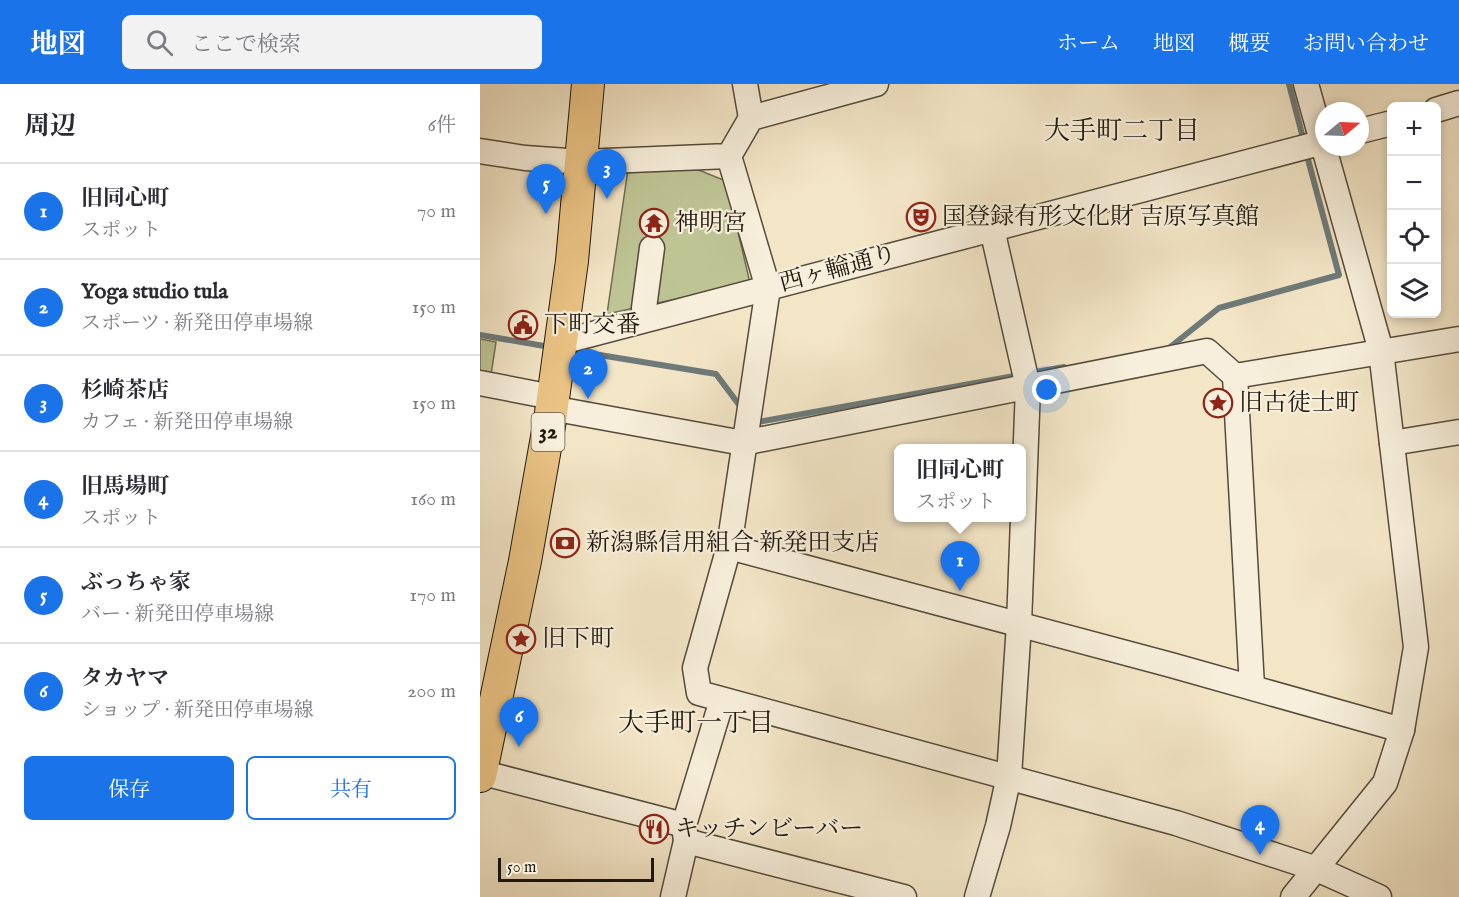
<!DOCTYPE html>
<html lang="ja">
<meta charset="utf-8">
<style>
:root{--surface:#fff;--page:#f2f2f3;--text:#2b2b33;--muted:#7c7c81;--line:#e1e1e2;--accent:#1a73e8}
body{margin:0;font-family:"IM FELL English","Noto Serif JP",serif;background:var(--page);color:var(--text)}
.controls{position:absolute;right:18px;top:18px;display:grid;overflow:hidden;border-radius:9px;box-shadow:0 3px 9px #0003}
.controls button{width:54px;height:54px;display:grid;place-items:center;padding:0;border:0;border-bottom:2px solid var(--line);background:var(--surface);color:var(--text);font:30px sans-serif}
.compass{position:absolute;left:835px;top:18px;width:54px;height:54px;border-radius:50%;background:var(--surface);box-shadow:0 3px 9px #0003;rotate:71deg}
.scale{position:absolute;left:18px;bottom:15px;width:156px;box-sizing:border-box;padding-left:6px;border:3px solid #20170d;border-top:0;font-size:16px;line-height:21px;white-space:nowrap;color:#20170d;-webkit-text-stroke:4px #f7efdb;paint-order:stroke}
.you{position:absolute;left:567px;top:306px;width:21px;height:21px;margin:-15px;border:4px solid #fff;border-radius:50%;background:#1a73e8;box-shadow:0 0 0 9px #1a73e833}
.badge{display:grid;place-items:center;width:39px;height:39px;border-radius:50%;background:var(--accent);color:#fff;font-size:20px;font-weight:700}
.pin{position:absolute;translate:-50% -50px;filter:drop-shadow(0 2px 3px #0008)}
.pin::after{content:'';position:absolute;top:32px;width:21px;height:18px;background:inherit;clip-path:polygon(0 0,100% 0,50% 100%)}
.popup{position:absolute;left:414px;top:360px;width:132px;height:78px;box-sizing:border-box;display:grid;place-content:center;border-radius:9px;background:var(--surface);filter:drop-shadow(0 2px 4px #0005);font-size:20px;white-space:nowrap;color:var(--muted)}
.popup b{font-size:22px;color:var(--text)}
.popup::after{content:'';position:absolute;left:50%;top:100%;margin-left:-12px;border:12px solid transparent;border-top-color:var(--surface)}
.list{margin:0;padding:0;list-style:none}
h2{display:flex;justify-content:space-between;align-items:center;height:78px;margin:0;padding:0 24px;font-size:26px}
h2 small{font-size:20px;font-weight:400;color:var(--muted)}
.list li{display:grid;grid-template-columns:39px 1fr auto;gap:18px;align-items:center;box-sizing:border-box;height:96px;padding:0 24px;border-top:2px solid var(--line)}
.list b{display:block;font-size:22px;white-space:nowrap}
.list p{margin:0;font-size:20px;white-space:nowrap;color:var(--muted)}
.list em{font-size:20px;font-style:normal;color:var(--muted)}
.actions{display:flex;gap:12px;padding:18px 24px}
.actions a{flex:1;padding:14px 0;border:2px solid var(--accent);border-radius:9px;text-align:center;font-size:21px;color:var(--accent)}
.actions .main{background:var(--accent);color:#fff}
.icon{flex:none;width:33px;height:33px;fill:none;stroke:currentColor;stroke-width:2;stroke-linecap:round;stroke-linejoin:round}
.map{position:relative;flex:none;width:979px;height:813px;overflow:hidden}
header{display:flex;align-items:center;gap:36px;box-sizing:border-box;height:84px;padding:0 30px;background:var(--accent);color:#fff}
header strong{font-size:28px}
nav{display:flex;gap:33px;margin-inline-start:auto;font-size:21px}
.search{width:420px;height:54px;background:var(--page);display:flex;align-items:center;gap:15px;box-sizing:border-box;padding:0 21px;border-radius:9px;color:var(--muted);font-size:22px}
main{display:flex}
aside{flex:1;background:var(--surface)}
.map>svg:first-child{display:block}
.green{fill:#bec494;stroke:#6f6e50;stroke-width:1.5}
.lines{fill:none;stroke-linecap:round;stroke-linejoin:round}
.stream{stroke:#6d7a79;stroke-width:6}
.minor-casing{stroke:#554b3c;stroke-width:27}
.major-casing{stroke:#20170d;stroke-width:34}
.minor{stroke:#f7efdb;stroke-width:24}
.major{stroke:#eac384;stroke-width:32}
.labels{text-anchor:middle;dominant-baseline:central;stroke-width:4.5;stroke-linejoin:round;paint-order:stroke}
.shield{fill:#f7efdb;stroke:#60584b;stroke-width:1.5}
.shield-label{font-size:22px;font-weight:bold;fill:#20170d}
.poi-label{font-size:24px;fill:#20170d;stroke:#f7efdb;text-anchor:start}
.street-label{font-size:24px;fill:#20170d;stroke:#f7efdb}
.neighbourhood-label{font-size:26px;fill:#20170d;stroke:#f7efdb}
</style>
<header>
<strong>地図</strong>
<div class="search"><svg class="icon" aria-label="search" viewBox="0 0 24 24"><circle cx="10" cy="10" r="6"/><path d="M15 15l6 6"/></svg>ここで検索</div>
<nav><a>ホーム</a><a>地図</a><a>概要</a><a>お問い合わせ</a></nav>
</header>
<main>
<aside>
<h2>周辺<small>6件</small></h2>
<ul class="list">
<li><span class="badge">1</span><div><b>旧同心町</b><p>スポット</p></div><em>70 m</em></li>
<li><span class="badge">2</span><div><b>Yoga studio tula</b><p>スポーツ · 新発田停車場線</p></div><em>150 m</em></li>
<li><span class="badge">3</span><div><b>杉崎茶店</b><p>カフェ · 新発田停車場線</p></div><em>150 m</em></li>
<li><span class="badge">4</span><div><b>旧馬場町</b><p>スポット</p></div><em>160 m</em></li>
<li><span class="badge">5</span><div><b>ぶっちゃ家</b><p>バー · 新発田停車場線</p></div><em>170 m</em></li>
<li><span class="badge">6</span><div><b>タカヤマ</b><p>ショップ · 新発田停車場線</p></div><em>200 m</em></li>
</ul>
<div class="actions"><a class="main">保存</a><a>共有</a></div>
</aside>
<div class="map">
<svg width="979" height="813" viewBox="0 0 979 813">
<rect width="100%" height="100%" fill="#f3e6c7"/>
<filter id="stains"><feTurbulence type="fractalNoise" baseFrequency=".00333" numOctaves="4"/><feColorMatrix values="0 0 0 0 .2 0 0 0 0 .09 0 0 0 0 .02 0 0 0 .5 -.17"/></filter>
<radialGradient id="worn" r=".72"><stop offset=".6" stop-color="#630" stop-opacity="0"/><stop offset="1" stop-color="#630" stop-opacity=".3"/></radialGradient>
<g class="green">
<polygon points="149,78 204,80 246,97 270,199 127,230"/>
<polygon points="0,255 16,258 11,291 0,289"/>
</g>
<g class="lines">
<g class="stream">
<polyline points="809,0 824,58"/>
<polyline points="0,251 70,263"/>
<polyline points="689,264 739,224 859,191 826,68"/>
<polyline points="89,266 236,290 263,326"/>
<polyline points="550,289 584,283"/>
<polyline points="272,339 540,291"/>
</g>
<g class="minor-casing">
<g id="minor">
<polyline points="265,0 271,34"/>
<polyline points="956,26 979,19"/>
<polyline points="880,47 912,39"/>
<polyline points="0,67 45,74 102,78 249,72 271,34 396,0"/>
<polyline points="249,72 288,204 249,463 215,584 219,609 696,739 837,785 899,813"/>
<polyline points="164,224 172,164"/>
<polyline points="82,258 844,58"/>
<polyline points="755,292 772,603"/>
<polyline points="0,299 72,313"/>
<polyline points="71,324 263,359 727,267 755,292 979,255"/>
<polyline points="912,359 979,348"/>
<polyline points="249,463 691,581 922,646"/>
<polyline points="0,688 204,741"/>
<polyline points="206,757 424,813"/>
<polyline points="193,813 206,757 204,741 242,616"/>
<polyline points="497,813 518,742 529,692 539,540 548,303 512,145"/>
<polyline points="813,813 905,699 922,646 936,563 901,267 826,0"/>
</g>
</g>
<g class="major-casing">
<polyline id="major" points="0,692 45,477 70,336 92,177 108,0"/>
</g>
<use href="#minor" class="minor"/>
<use href="#major" class="major"/>
</g>
<defs>
<g id="theatre-ring" transform="scale(1.5)"><circle r="9.5" fill="#f7efdb" stroke="#8f2418" stroke-width="1.5"/><path d="M-5-5.5Q0-4 5-5.5V0Q5 5 0 6Q-5 5-5 0ZM-3.3-2.5H-1v1.5H-3.3ZM1-2.5H3.3v1.5H1ZM-2.8 1Q0 5.5 2.8 1Z" fill="#8f2418"/></g>
<g id="temple-ring" transform="scale(1.5)"><circle r="9.5" fill="#f7efdb" stroke="#8f2418" stroke-width="1.5"/><path d="M0-6L5-2H3V0L6.5 2.5H4V6H1.5V3h-3V6H-4V2.5H-6.5L-3 0V-2H-5Z" fill="#8f2418"/></g>
<g id="civic-ring" transform="scale(1.5)"><circle r="9.5" fill="#f7efdb" stroke="#8f2418" stroke-width="1.5"/><path d="M-.6-6.5H3V-4.5H.6V-3L4-1V1h2V6H-6V1h2V-1L-.6-3ZM-1.2 2.5V6h2.4V2.5Z" fill="#8f2418"/></g>
<g id="sight-ring" transform="scale(1.5)"><circle r="9.5" fill="#f7efdb" stroke="#8f2418" stroke-width="1.5"/><path d="M0-6L1.8-2.2L6-1.7L2.9 1.2L3.7 5.4L0 3.3L-3.7 5.4L-2.9 1.2L-6-1.7L-1.8-2.2Z" fill="#8f2418"/></g>
<g id="bank-ring" transform="scale(1.5)"><circle r="9.5" fill="#f7efdb" stroke="#8f2418" stroke-width="1.5"/><path d="M-6-4H6V4H-6ZM0-2.3a2.3 2.3 0 1 0 0 4.6a2.3 2.3 0 1 0 0-4.6Z" fill="#8f2418"/></g>
<g id="restaurant-ring" transform="scale(1.5)"><circle r="9.5" fill="#f7efdb" stroke="#8f2418" stroke-width="1.5"/><path d="M-5-6h1v4h1v-4h1v4h1v-4h1v5L-1.5 .5V6h-2V.5L-5-1ZM5-6V6H3V1.5H1.5Q1.5-4 5-6Z" fill="#8f2418"/></g>
</defs>
<g fill-rule="evenodd">
<use href="#theatre-ring" x="441" y="133"/>
<use href="#temple-ring" x="174" y="139"/>
<use href="#civic-ring" x="43" y="241"/>
<use href="#sight-ring" x="738" y="319"/>
<use href="#bank-ring" x="85" y="459"/>
<use href="#sight-ring" x="41" y="555"/>
<use href="#restaurant-ring" x="174" y="745"/>
</g>
<g class="labels">
<rect class="shield" x="51.5" y="329" width="33" height="38" rx="4.5"/>
<g class="shield-label">
<text x="68" y="348">32</text>
</g>
<g class="poi-label">
<text x="462" y="133">国登録有形文化財 吉原写真館</text>
<text x="195" y="139">神明宮</text>
<text x="64" y="241">下町交番</text>
<text x="759" y="319">旧古徒士町</text>
<text x="106" y="459">新潟縣信用組合 新発田支店</text>
<text x="62" y="555">旧下町</text>
<text x="195" y="745">キッチンビーバー</text>
</g>
<g class="street-label">
<text transform="translate(358 185) rotate(-15)">西ヶ輪通り</text>
</g>
<g class="neighbourhood-label">
<text x="642" y="47">大手町二丁目</text>
<text x="216" y="639">大手町一丁目</text>
</g>
</g>
<rect width="100%" height="100%" filter="url(#stains)"/>
<rect width="100%" height="100%" fill="url(#worn)"/>
</svg>
<div class="controls">
<button>+</button>
<button>−</button>
<button><svg class="icon" aria-label="locate" viewBox="0 0 24 24"><circle cx="12" cy="12" r="6"/><path d="M12 2v4M12 18v4M2 12h4M18 12h4"/></svg></button>
<button><svg class="icon" aria-label="layers" viewBox="0 0 24 24"><path d="M12 4l9 5-9 5-9-5zM3 14l9 5 9-5"/></svg></button>
</div>
<svg class="compass" viewBox="-18 -18 36 36"><path d="M0-13l5 13h-10z" fill="#e53935"/><path d="M0 13l5-13h-10z" fill="#7c7c81"/></svg>
<div class="scale">50 m</div>
<div class="you"></div>
<div class="pin badge" style="left:480px;top:507px">1</div>
<div class="popup"><b>旧同心町</b>スポット</div>
<div class="pin badge" style="left:108px;top:315px">2</div>
<div class="pin badge" style="left:127px;top:115px">3</div>
<div class="pin badge" style="left:780px;top:771px">4</div>
<div class="pin badge" style="left:66px;top:130px">5</div>
<div class="pin badge" style="left:39px;top:663px">6</div>
</div>
</main>
